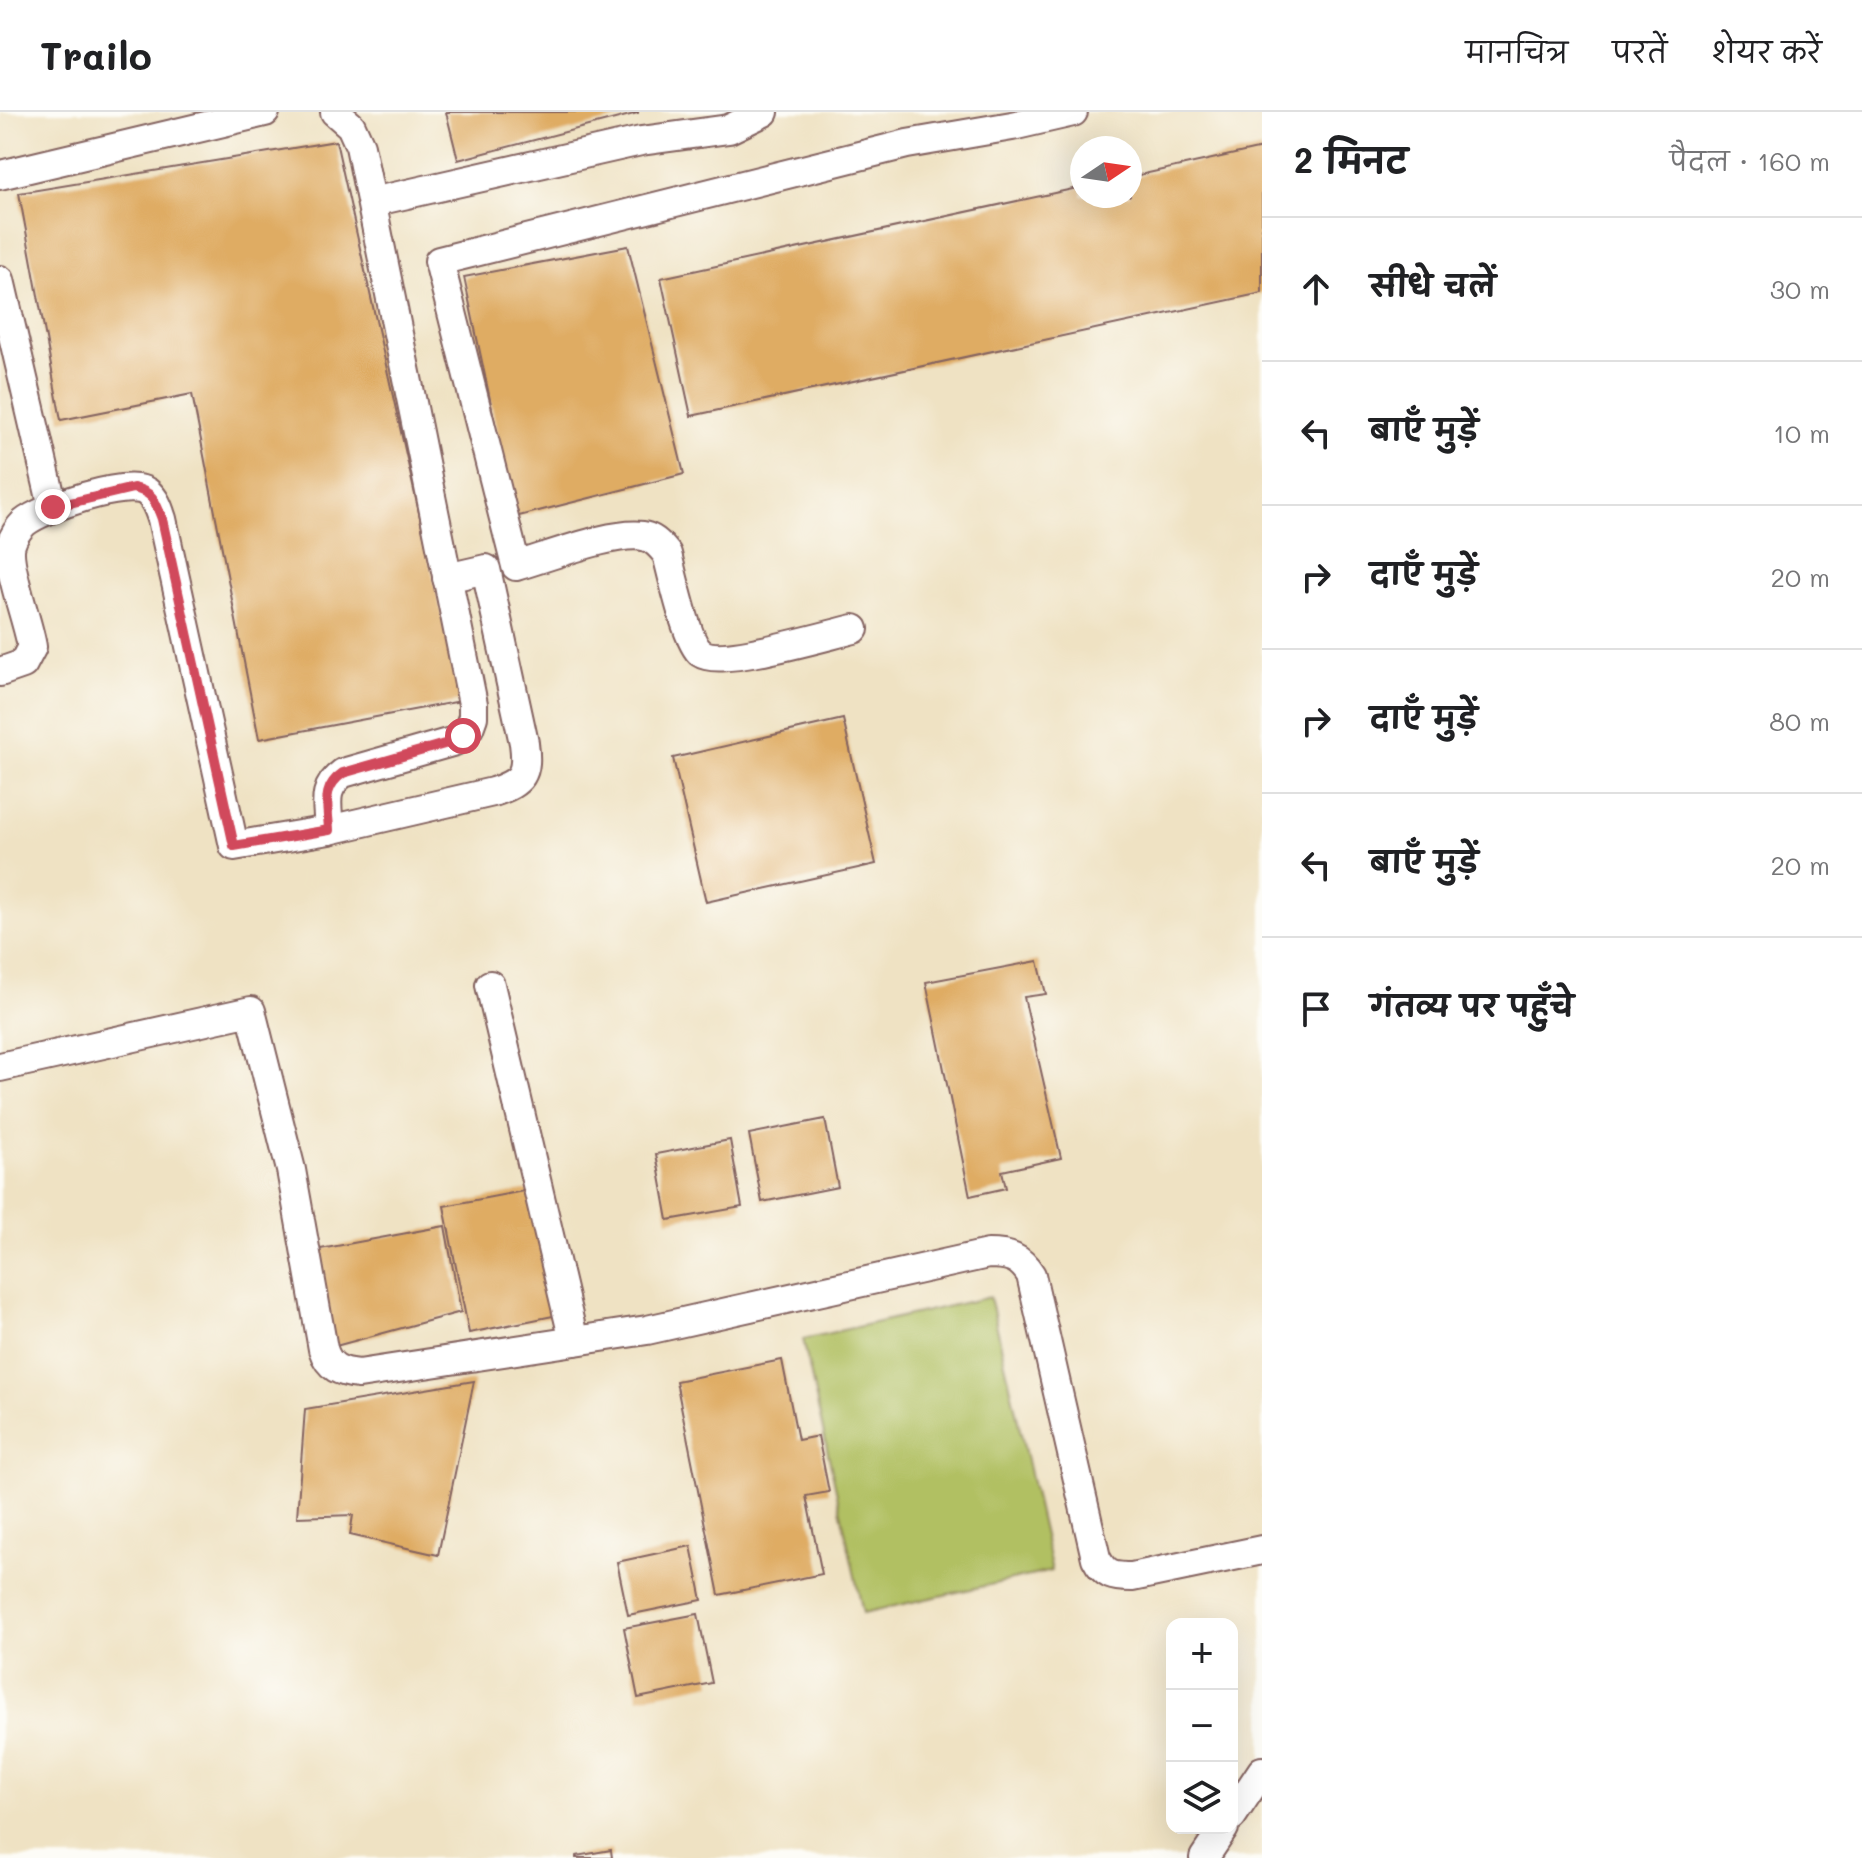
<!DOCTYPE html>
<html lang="hi">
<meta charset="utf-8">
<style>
:root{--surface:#fff;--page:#f6f6f6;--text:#202124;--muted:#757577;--line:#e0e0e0}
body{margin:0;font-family:Mali,"Playpen Sans Deva",sans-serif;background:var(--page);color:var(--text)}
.controls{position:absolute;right:24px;bottom:24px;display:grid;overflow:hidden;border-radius:16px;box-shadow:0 8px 32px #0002}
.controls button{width:72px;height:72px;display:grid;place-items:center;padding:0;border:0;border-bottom:2px solid var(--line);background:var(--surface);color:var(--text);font:40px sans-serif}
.compass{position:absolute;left:1070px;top:24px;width:72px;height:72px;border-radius:50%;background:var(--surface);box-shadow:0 8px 32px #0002;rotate:77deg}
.stop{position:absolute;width:24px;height:24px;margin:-18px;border:6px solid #d1495b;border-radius:50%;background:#fff}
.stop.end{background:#d1495b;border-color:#fff;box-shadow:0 2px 8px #0008}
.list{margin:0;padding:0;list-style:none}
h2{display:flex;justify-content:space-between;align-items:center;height:104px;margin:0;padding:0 32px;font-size:34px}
h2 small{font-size:26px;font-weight:400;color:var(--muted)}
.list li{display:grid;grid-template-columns:52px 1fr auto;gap:24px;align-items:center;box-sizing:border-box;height:144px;padding:0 32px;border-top:2px solid var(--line)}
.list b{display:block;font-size:30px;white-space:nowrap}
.list em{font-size:26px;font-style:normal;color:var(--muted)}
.icon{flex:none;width:44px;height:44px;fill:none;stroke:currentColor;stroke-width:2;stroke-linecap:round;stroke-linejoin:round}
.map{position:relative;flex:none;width:1262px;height:1746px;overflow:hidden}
header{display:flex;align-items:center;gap:48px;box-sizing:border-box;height:112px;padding:0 40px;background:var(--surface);border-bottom:2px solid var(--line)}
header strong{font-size:38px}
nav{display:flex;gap:44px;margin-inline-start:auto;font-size:28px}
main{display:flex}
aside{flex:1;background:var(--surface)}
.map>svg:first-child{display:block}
.green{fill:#b1c062;stroke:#7e7046;stroke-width:2}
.building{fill:#dfac63}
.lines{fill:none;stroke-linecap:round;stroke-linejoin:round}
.street-casing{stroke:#846360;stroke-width:32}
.street{stroke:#fff;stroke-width:28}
.route{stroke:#d1495b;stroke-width:10}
</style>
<header>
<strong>Trailo</strong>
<nav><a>मानचित्र</a><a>परतें</a><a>शेयर करें</a></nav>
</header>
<main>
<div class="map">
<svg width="1262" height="1746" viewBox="0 0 1262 1746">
<rect width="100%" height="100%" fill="#fdfcf7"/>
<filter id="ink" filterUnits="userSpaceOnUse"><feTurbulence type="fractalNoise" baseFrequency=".0125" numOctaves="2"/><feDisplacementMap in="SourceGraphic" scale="16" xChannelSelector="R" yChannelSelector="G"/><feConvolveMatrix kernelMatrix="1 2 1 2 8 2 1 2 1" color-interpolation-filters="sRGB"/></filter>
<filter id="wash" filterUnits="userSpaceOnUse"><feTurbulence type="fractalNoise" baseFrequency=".006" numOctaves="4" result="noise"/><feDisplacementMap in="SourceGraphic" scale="32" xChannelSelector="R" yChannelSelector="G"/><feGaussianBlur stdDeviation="1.8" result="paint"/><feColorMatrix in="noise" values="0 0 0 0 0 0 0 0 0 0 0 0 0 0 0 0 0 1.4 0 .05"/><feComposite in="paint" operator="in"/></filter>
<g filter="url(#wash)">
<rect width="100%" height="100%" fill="#efe2c3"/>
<polygon class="green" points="990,1185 1052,1459 863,1501 803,1227"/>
<g id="blocks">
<g class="building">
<polygon points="446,0 638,0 638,1 458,48"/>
<polygon points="336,29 461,589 259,627 192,282 61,308 19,81"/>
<polygon points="1262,36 1262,181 691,304 661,166 1082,75 1082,84 1130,84 1130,65"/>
<polygon points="628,134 684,362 515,405 464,165"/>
<polygon points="843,607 876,752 706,790 673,646"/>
<polygon points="1038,849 1046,882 1024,885 1061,1046 1002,1059 1006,1076 970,1084 926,870"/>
<polygon points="825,1007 838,1075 762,1090 749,1022"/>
<polygon points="730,1028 742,1095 668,1108 656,1042"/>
<polygon points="534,1077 558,1203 469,1221 444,1094"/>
<polygon points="445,1114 461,1200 332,1235 315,1138"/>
<polygon points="782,1248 798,1328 818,1324 829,1380 806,1384 822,1462 719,1483 676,1269"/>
<polygon points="474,1269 438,1443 350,1423 353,1403 297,1405 305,1297"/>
<polygon points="691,1434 702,1488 628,1503 617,1450"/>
<polygon points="698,1502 712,1571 638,1586 624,1516"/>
<polygon points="611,1738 612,1746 576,1746 576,1744"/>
</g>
</g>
</g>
<g filter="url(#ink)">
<use href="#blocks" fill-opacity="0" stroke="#846360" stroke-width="2"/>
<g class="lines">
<g class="street-casing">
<g id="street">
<polyline points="0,63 265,0"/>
<polyline points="372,90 641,29 729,17 764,0"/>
<polyline points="0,168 53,395"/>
<path d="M 854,517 C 827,523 721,555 701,541 C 687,531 672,461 667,442 C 661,435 656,428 647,425 C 621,416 545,446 516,454 L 439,149 L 907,32 L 1012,14 L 1073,0"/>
<path d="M 0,560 L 23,552 L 32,535 C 29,512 5,451 11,432 C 13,425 19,416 24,411 C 42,396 128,366 147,380 C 156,387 159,398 162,407 L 234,734 L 329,718 L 493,680 C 523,670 528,662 524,631 L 486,457 L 447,466"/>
<path d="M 329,718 C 328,693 321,677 343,661 L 455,629 L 469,616 L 473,605 L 473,592 L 360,34 L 351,14 L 335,0"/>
<polyline points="490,873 574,1229"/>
<path d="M 0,955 L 251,899 L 291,1058 L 323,1237 C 329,1256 340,1260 359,1262 L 647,1218 L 988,1142 C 1009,1142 1020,1145 1031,1163 L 1096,1446 C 1105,1464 1113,1465 1132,1465 L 1262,1438"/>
<polyline points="1232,1704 1262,1659"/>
<polyline points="1204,1746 1224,1716"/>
</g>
</g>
<use href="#street" class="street"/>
</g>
</g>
<g class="lines" filter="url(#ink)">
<path class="route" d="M 53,395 L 133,376 C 153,380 155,388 162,407 L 234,734 L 329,718 C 328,693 321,676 343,661 L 455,629 L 463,624"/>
</g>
</svg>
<div class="controls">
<button>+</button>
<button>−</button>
<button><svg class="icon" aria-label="layers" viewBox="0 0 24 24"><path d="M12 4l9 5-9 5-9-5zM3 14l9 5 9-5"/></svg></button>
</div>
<svg class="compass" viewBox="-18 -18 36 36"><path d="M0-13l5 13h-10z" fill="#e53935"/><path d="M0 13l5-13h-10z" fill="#757577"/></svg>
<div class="stop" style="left:463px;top:624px"></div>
<div class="stop end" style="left:53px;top:395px"></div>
</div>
<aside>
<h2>2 मिनट<small>पैदल · 160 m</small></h2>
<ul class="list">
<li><svg class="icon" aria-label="ahead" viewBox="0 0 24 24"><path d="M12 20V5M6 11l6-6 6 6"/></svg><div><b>सीधे चलें</b></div><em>30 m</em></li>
<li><svg class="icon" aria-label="left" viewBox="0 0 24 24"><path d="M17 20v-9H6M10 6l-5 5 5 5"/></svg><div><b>बाएँ मुड़ें</b></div><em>10 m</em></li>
<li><svg class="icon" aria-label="right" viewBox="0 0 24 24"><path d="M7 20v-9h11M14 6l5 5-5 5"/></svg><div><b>दाएँ मुड़ें</b></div><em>20 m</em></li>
<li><svg class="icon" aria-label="right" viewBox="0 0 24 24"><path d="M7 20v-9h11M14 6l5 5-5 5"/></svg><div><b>दाएँ मुड़ें</b></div><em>80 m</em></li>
<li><svg class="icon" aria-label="left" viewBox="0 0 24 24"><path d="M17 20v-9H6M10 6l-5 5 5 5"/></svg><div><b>बाएँ मुड़ें</b></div><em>20 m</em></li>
<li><svg class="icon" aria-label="arrive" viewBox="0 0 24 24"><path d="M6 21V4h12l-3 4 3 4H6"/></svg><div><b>गंतव्य पर पहुँचे</b></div></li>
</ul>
</aside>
</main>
